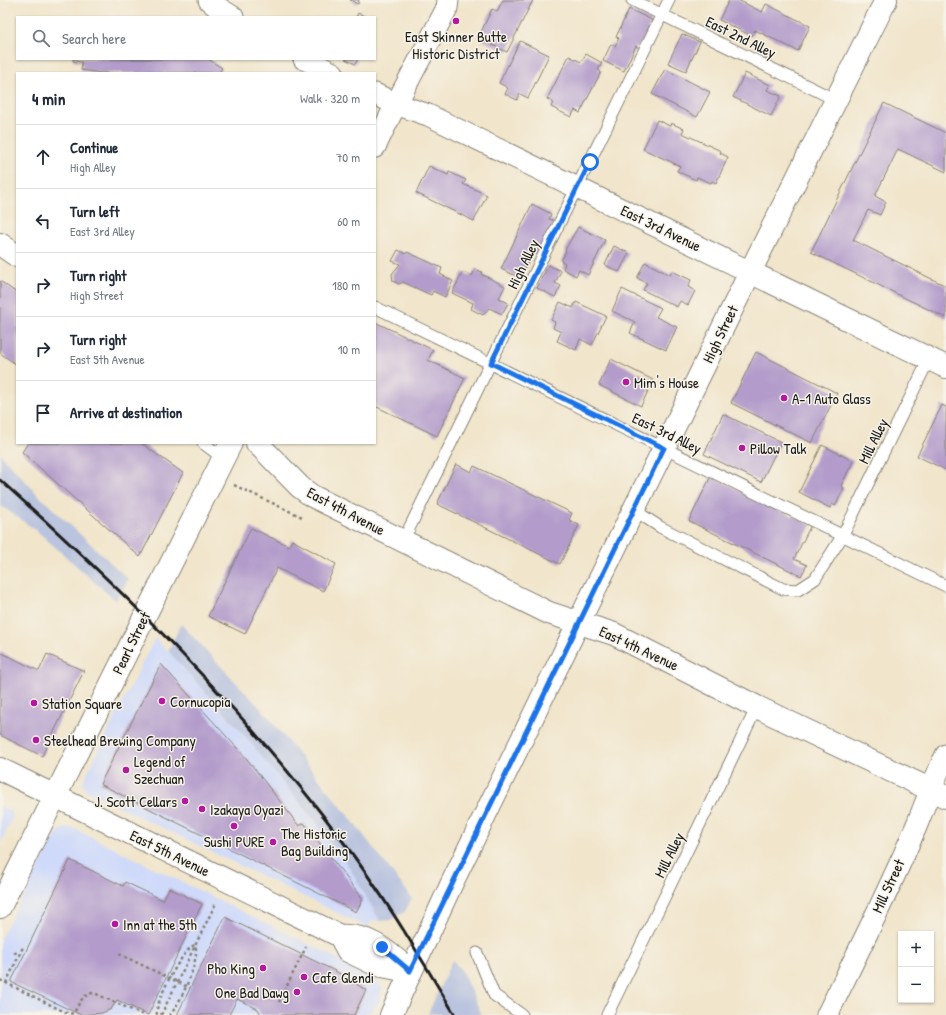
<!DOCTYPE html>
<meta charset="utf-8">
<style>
:root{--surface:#fff;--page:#f6f6f7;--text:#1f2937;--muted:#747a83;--line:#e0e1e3}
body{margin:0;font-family:"Patrick Hand",sans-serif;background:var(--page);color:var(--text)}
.controls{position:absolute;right:12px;bottom:12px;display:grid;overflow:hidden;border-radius:0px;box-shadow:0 1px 3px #0004}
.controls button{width:36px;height:36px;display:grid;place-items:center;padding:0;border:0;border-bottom:1px solid var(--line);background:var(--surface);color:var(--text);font:20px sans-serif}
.stop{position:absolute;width:12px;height:12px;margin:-9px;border:3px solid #1a73e8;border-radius:50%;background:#fff}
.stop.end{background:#1a73e8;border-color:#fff;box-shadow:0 1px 4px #0008}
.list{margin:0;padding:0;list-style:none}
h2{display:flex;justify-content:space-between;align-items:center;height:52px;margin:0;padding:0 16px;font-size:17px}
h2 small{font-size:13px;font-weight:400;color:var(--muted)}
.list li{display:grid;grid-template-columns:26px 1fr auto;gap:12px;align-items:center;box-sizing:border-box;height:64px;padding:0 16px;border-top:1px solid var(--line)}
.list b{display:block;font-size:15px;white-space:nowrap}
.list p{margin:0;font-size:13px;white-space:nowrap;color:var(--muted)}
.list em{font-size:13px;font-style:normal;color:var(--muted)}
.icon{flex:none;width:22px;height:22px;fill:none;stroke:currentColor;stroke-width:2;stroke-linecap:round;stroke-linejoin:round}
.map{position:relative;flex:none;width:946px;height:1015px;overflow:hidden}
.search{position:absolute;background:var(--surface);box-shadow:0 1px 3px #0004;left:16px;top:16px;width:360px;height:44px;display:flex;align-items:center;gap:10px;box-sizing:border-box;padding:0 14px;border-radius:0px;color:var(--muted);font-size:15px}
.panel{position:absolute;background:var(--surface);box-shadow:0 1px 3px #0004;left:16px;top:72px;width:360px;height:372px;border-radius:0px}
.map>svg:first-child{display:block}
.built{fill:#cfdafa}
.industrial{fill:#bac4de}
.building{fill:#b39ccb}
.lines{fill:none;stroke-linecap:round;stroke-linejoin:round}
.service-casing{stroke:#868074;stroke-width:13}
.minor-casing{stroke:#868074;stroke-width:23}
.tertiary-casing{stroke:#868074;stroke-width:24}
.path{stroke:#868074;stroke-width:2.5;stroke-dasharray:3 3;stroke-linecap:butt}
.service{stroke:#fff;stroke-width:11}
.minor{stroke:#fff;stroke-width:21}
.tertiary{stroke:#fff;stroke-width:22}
.rail{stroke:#1c1c1c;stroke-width:3}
.route{stroke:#1a73e8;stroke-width:5}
.poi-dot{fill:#b5179e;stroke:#f7f3e8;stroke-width:1.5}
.labels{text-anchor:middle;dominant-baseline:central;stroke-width:3;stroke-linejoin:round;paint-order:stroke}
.poi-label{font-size:15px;fill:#1c1c1c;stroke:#f7f3e8;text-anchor:start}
.street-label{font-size:15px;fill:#1c1c1c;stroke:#f7f3e8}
</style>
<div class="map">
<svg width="946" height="1015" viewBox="0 0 946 1015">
<rect width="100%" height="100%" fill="#f7f3e8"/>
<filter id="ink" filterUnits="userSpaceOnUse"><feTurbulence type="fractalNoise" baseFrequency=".025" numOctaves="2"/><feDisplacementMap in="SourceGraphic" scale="8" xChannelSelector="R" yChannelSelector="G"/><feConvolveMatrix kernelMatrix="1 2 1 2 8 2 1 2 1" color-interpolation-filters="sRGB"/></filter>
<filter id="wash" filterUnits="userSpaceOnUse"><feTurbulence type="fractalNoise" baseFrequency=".012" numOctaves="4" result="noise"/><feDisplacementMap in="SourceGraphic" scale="16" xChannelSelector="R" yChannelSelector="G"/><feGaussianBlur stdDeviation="0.9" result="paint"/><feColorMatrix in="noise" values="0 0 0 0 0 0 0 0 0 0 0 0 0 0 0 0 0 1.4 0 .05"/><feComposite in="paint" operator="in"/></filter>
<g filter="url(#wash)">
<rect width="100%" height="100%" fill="#f1e5cb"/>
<g class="built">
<polygon points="155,638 168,651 240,730 310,815 349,867 380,921 372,921 368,928 87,791 83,784 85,777"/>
<polygon points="0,806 11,811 13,817 0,845"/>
<polygon points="66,828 73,828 375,977 382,988 380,1001 372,1011 361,1015 0,1015 0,939 55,836 60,830"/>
</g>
<g class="industrial">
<polygon points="0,454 37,494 128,579 116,601 36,530 0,505"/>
<polygon points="181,624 266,714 351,819 412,898 405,912 390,920 380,921 349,867 310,815 240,730 168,651"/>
<polygon points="452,960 461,970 482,1015 428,1014"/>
</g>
<g id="blocks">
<g class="building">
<polygon points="350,0 359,0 358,4"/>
<polygon points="503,0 533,0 507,52 478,38 492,9 497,11"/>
<polygon points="729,0 738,0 762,12 766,4 810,26 798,51 755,30 752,36 719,20"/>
<polygon points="629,9 652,20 639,48 636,46 624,71 603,61 611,44 615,46 619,38 616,37"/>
<polygon points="358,13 367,17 356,17"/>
<polygon points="682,34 700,42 686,71 668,63"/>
<polygon points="520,41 549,55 528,98 520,94 517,100 505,94 508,88 499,83"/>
<polygon points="586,54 602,63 598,70 601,72 580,113 575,110 571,117 551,107 553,102 547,99 569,56 581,62"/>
<polygon points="73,59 208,59 222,68 219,73 101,73 81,70 82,62 73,61"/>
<polygon points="345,59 358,59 355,64"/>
<polygon points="665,69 710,92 697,117 652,94"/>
<polygon points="745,73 770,85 767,90 781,96 771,116 733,97"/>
<polygon points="884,103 946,133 946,172 898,149 875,196 886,202 880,215 868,210 853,240 946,286 946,318 811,252"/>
<polygon points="657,120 670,126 671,123 684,129 682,133 721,151 720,153 728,157 716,183 712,181 711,183 697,177 696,180 677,171 680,166 643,149"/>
<polygon points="429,166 448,175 449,172 466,180 463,184 487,195 474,221 416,193"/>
<polygon points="532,204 551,214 549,219 555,221 541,256 530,250 525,259 529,261 520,278 501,269"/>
<polygon points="578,227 605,240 588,275 579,270 576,276 563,269 565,263 561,261 566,251 565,250"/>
<polygon points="614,246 629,253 619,272 605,265"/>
<polygon points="398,250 406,254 407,252 442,268 440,274 453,281 445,297 433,291 431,295 403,282 399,284 393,281 392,274 400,264 392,261"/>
<polygon points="645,262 670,275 672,271 691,280 688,287 695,291 688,305 680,301 677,307 643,290 647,283 637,278"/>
<polygon points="548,265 561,271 555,283 561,286 555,297 537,288"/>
<polygon points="475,269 482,272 481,274 505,286 499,298 508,303 502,314 489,308 483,315 471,309 473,303 452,293 463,272 472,276"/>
<polygon points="0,281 17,293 17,365 0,353"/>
<polygon points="622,289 661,308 656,317 677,327 666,350 630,333 635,322 612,311"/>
<polygon points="560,302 573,308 576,302 606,316 592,345 580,339 576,350 557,341 561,332 553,328 555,322 551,320"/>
<polygon points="375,322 433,350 428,360 465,378 437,436 375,406"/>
<polygon points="756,352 837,393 812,443 731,403"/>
<polygon points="611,359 653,380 641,406 599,385"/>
<polygon points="942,405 946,407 946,470 917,456"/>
<polygon points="723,414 781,442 761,482 704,454"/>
<polygon points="28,443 141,443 183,473 140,557 22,452"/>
<polygon points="822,445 853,461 841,486 844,488 835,506 832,504 830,508 799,492"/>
<polygon points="456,464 471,472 474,466 572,513 569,520 579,525 560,564 437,504"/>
<polygon points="711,476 811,525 794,559 807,565 801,576 689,521"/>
<polygon points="251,528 289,546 292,540 336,564 323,591 277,568 245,634 208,616"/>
<polygon points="0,652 39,671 47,654 84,671 42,756 0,735"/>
<polygon points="161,664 247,759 299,826 304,823 363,899 356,912 100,784"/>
<polygon points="70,860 123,886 125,882 163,900 169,888 202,904 148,1015 117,1000 111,1009 102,1013 81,1015 11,982"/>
<polygon points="225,917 335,971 366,990 354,1015 261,1015 258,1009 237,999 229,1015 177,1015"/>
</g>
</g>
</g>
<g filter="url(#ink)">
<use href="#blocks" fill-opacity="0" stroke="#868074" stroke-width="1"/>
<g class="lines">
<g class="service-casing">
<g id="service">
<polyline points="632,0 836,100"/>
<polyline points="375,307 946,586"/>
<polyline points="203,443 223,458"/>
<polyline points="634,510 660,527 783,589 798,590 815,579 843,535 929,359"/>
<polyline points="403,541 669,0"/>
<polyline points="477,953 494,995 522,1015"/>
<polyline points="607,1015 757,707"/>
</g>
</g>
<g class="minor-casing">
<g id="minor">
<polyline points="209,0 217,7 233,17"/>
<polyline points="304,59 333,73"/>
<polyline points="375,94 396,104 428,115 750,272"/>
<polyline points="375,147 396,104 447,8 448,0"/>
<path d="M 827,1015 C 858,952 891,887 918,822 C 927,799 935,777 946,755"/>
</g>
</g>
<g class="tertiary-casing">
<g id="tertiary">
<polyline points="0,244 17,256"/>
<polyline points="750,272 946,367"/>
<polyline points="257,443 300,487 312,496 549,613 614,634 757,707 946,797"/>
<path d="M 0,769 L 340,936 C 370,934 389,953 410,971"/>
<polyline points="0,907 231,443"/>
<polyline points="340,936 348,951 377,965 408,971"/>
<polyline points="391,1015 451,885 593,593 758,256 886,0"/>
</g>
</g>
<g class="path">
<polyline points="234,485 304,518"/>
<polyline points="14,952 19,955"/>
<polyline points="119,954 190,988"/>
<path d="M 0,980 L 69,1014 L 74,1013 C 79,1003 83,994 94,993 L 143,1015"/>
<polyline points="6,983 24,945"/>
<polyline points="279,1002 306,947"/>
<path d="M 157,1015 C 154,1003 183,948 195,945 C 201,958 180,1004 170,1015"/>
<polyline points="161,1015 216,903"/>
</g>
<use href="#service" class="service"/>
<use href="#minor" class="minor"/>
<use href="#tertiary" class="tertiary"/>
<path class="rail" d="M 0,480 C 123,590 242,707 341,839 C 384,895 419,955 455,1015"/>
</g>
</g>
<g class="lines" filter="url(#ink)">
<polyline class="route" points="382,947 410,971 664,448 491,363 590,162"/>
</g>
<g class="poi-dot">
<circle cx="456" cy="21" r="4"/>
<circle cx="626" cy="382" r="4"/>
<circle cx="784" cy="398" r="4"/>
<circle cx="742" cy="448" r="4"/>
<circle cx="162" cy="701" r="4"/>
<circle cx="34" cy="703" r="4"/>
<circle cx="36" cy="740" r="4"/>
<circle cx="126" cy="770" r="4"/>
<circle cx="185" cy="801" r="4"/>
<circle cx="202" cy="809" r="4"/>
<circle cx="234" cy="826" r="4"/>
<circle cx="273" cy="842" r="4"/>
<circle cx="115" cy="924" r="4"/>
<circle cx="263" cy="968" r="4"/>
<circle cx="304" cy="977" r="4"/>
<circle cx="297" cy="992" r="4"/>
</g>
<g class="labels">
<g class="poi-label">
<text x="456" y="36" text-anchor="middle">East Skinner Butte<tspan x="456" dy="17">Historic District</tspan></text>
<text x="634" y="382">Mim's House</text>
<text x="792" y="398">A-1 Auto Glass</text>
<text x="750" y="448">Pillow Talk</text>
<text x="170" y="701">Cornucopia</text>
<text x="42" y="703">Station Square</text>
<text x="44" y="740">Steelhead Brewing Company</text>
<text x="134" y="761">Legend of<tspan x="134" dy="17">Szechuan</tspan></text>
<text x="177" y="801" text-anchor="end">J. Scott Cellars</text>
<text x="210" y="809">Izakaya Oyazi</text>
<text x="281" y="833">The Historic<tspan x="281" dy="17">Bag Building</tspan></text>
<text x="234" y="841" text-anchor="middle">Sushi PURE</text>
<text x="123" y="924">Inn at the 5th</text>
<text x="255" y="968" text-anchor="end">Pho King</text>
<text x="312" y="977">Cafe Glendi</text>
<text x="289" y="992" text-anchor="end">One Bad Dawg</text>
</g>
<g class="street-label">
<text transform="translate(741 37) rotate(26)">East 2nd Alley</text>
<text transform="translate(661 228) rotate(26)">East 3rd Avenue</text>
<text transform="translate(523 264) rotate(-64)">High Alley</text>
<text transform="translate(720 334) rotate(-64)">High Street</text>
<text transform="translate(667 433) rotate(26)">East 3rd Alley</text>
<text transform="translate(873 441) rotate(-64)">Mill Alley</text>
<text transform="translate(346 511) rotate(28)">East 4th Avenue</text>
<text transform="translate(131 643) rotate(-64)">Pearl Street</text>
<text transform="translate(639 648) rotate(25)">East 4th Avenue</text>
<text transform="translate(170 853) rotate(26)">East 5th Avenue</text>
<text transform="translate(669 855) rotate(-64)">Mill Alley</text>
<text transform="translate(888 886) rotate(-65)">Mill Street</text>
</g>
</g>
</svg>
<div class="controls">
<button>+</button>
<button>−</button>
</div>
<div class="stop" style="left:590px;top:162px"></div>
<div class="stop end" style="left:382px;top:947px"></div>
<div class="search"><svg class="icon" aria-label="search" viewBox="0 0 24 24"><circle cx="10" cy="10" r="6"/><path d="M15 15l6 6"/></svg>Search here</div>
<section class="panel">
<h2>4 min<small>Walk · 320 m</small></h2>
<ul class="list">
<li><svg class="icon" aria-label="ahead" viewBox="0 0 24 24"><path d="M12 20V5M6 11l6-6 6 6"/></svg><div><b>Continue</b><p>High Alley</p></div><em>70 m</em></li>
<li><svg class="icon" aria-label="left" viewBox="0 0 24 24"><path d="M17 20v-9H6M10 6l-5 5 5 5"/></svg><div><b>Turn left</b><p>East 3rd Alley</p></div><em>60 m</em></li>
<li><svg class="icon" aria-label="right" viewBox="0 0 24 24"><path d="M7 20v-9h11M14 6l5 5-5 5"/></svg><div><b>Turn right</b><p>High Street</p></div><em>180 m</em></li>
<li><svg class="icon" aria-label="right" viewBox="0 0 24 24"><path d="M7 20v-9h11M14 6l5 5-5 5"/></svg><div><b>Turn right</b><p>East 5th Avenue</p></div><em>10 m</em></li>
<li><svg class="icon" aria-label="arrive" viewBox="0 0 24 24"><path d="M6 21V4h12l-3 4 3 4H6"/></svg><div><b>Arrive at destination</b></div></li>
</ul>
</section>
</div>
